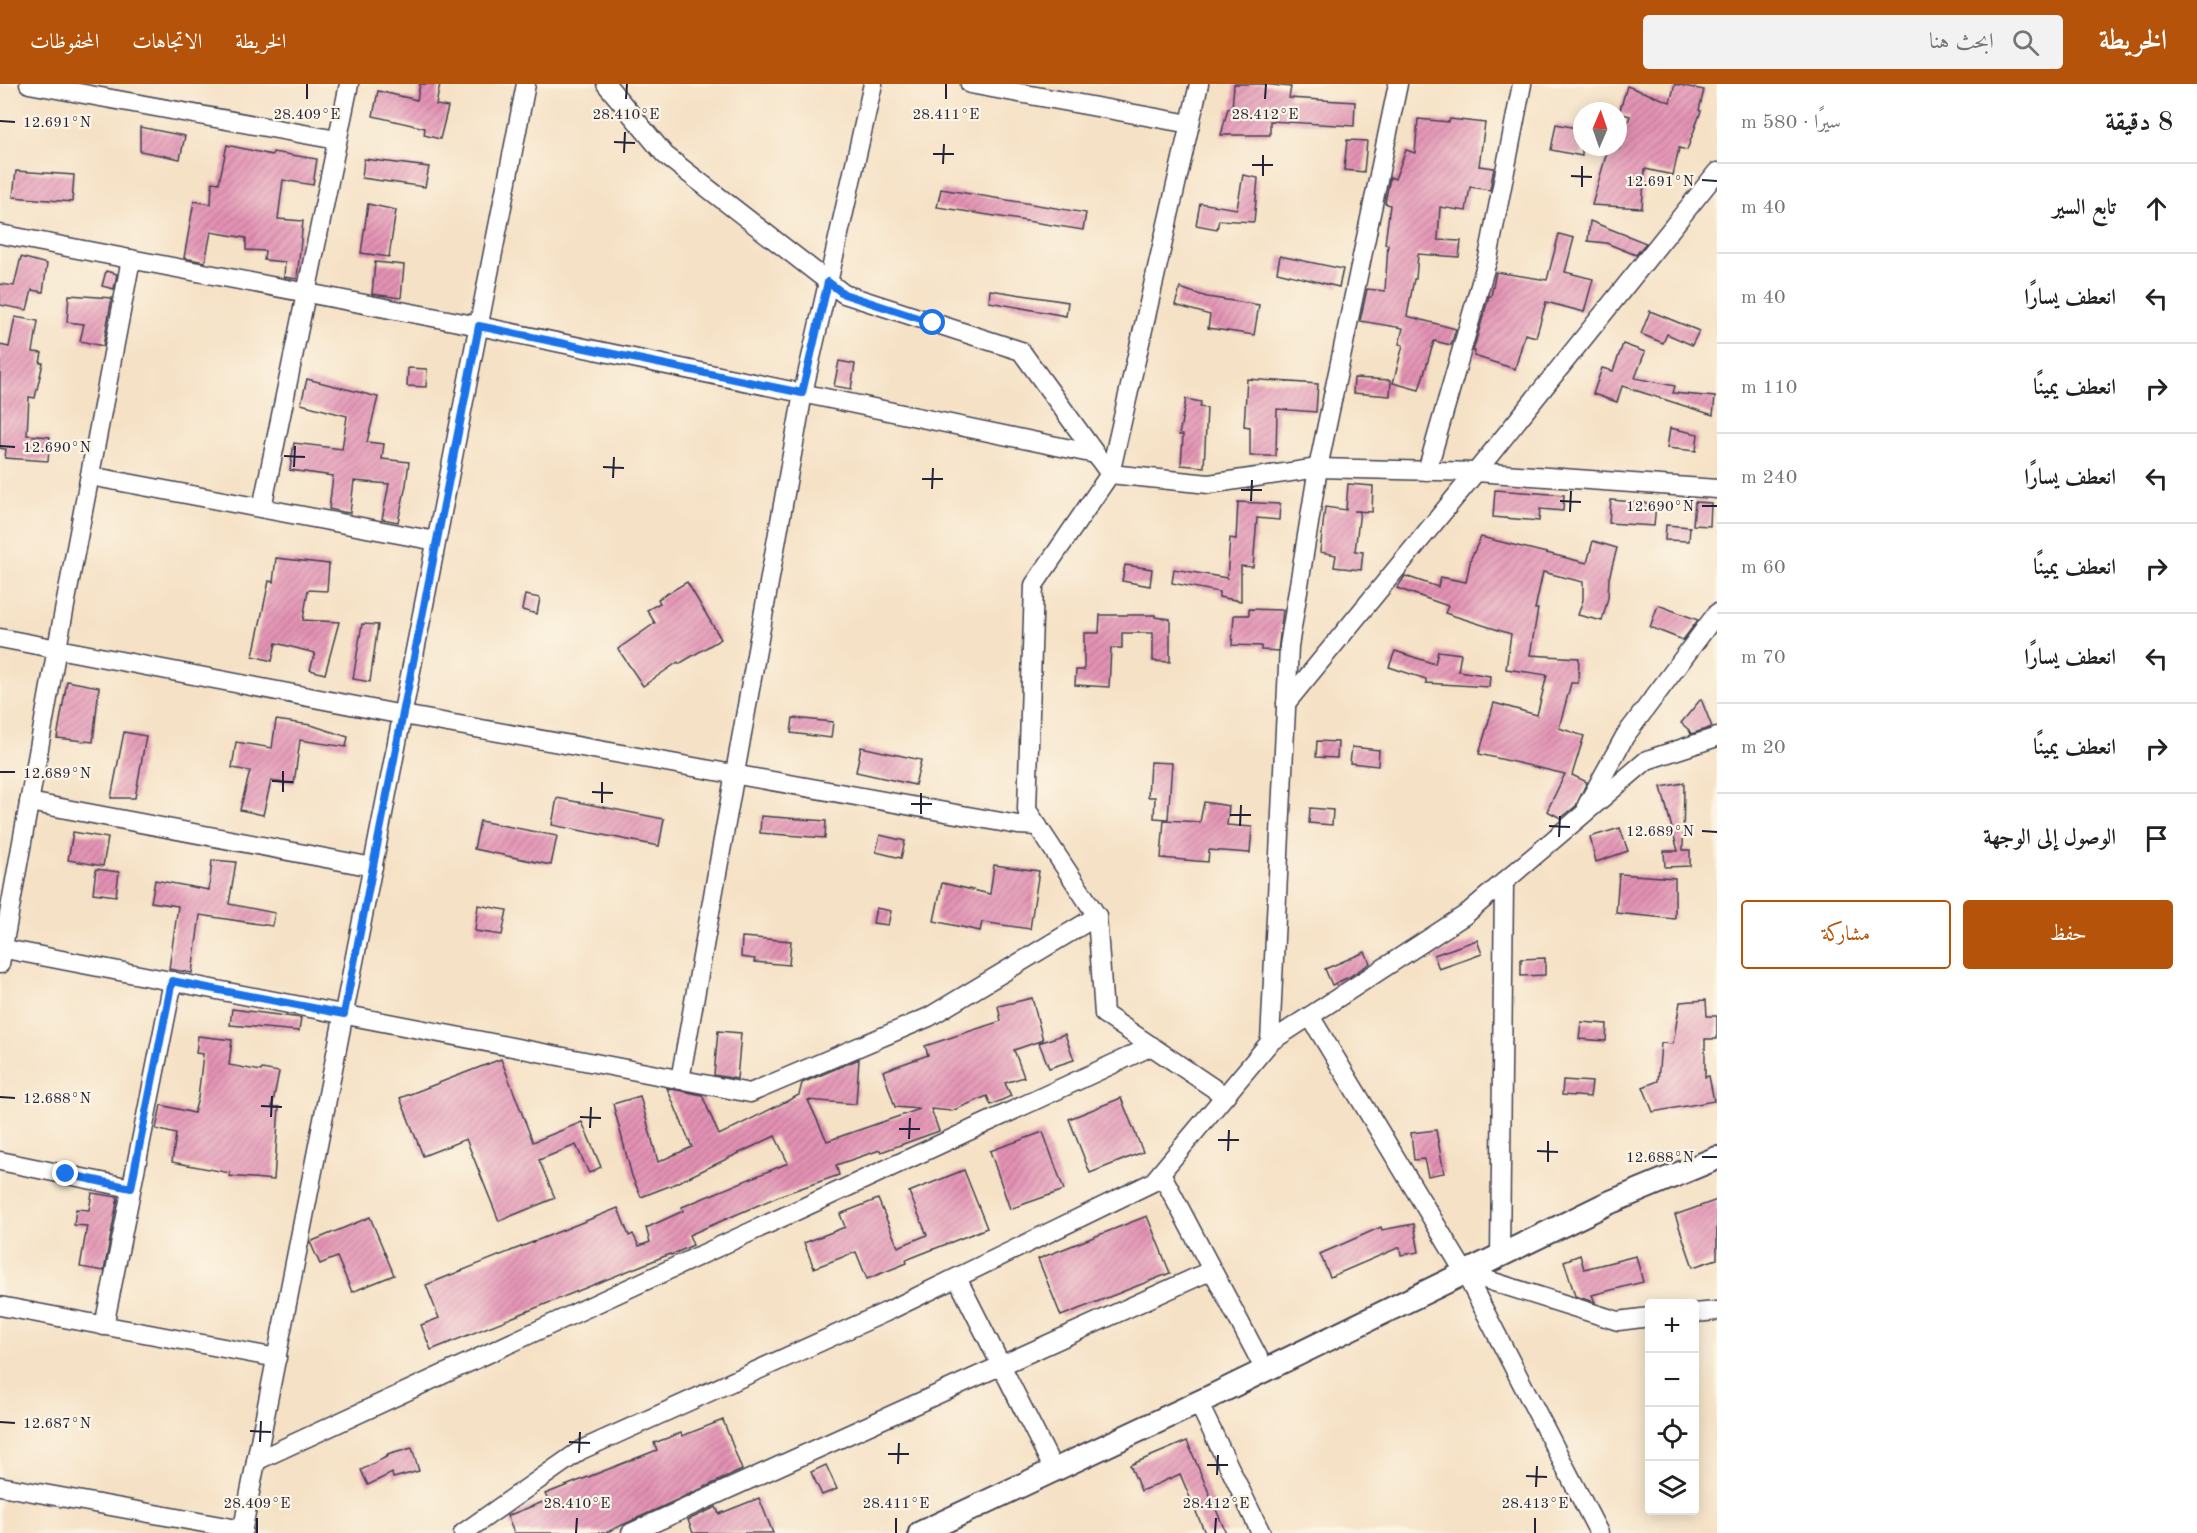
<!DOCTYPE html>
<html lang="ar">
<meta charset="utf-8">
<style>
:root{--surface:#fff;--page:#f2f2f2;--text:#222;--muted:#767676;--line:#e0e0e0;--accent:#b45309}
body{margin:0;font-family:"Old Standard TT",Amiri,serif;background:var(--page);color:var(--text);direction:rtl}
.controls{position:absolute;right:18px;bottom:18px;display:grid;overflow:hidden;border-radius:6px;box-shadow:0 3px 15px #0003}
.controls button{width:54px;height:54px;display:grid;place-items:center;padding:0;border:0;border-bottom:2px solid var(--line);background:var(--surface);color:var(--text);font:30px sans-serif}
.compass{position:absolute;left:1573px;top:18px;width:54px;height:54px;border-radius:50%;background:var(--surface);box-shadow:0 3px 15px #0003;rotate:2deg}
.stop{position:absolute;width:18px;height:18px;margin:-14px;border:4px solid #1a73e8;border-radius:50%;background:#fff}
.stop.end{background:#1a73e8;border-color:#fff;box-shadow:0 2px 6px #0008}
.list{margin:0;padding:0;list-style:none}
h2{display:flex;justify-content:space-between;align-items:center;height:78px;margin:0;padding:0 24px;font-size:26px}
h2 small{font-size:20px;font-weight:400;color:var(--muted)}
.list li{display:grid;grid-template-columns:39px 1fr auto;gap:18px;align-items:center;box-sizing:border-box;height:90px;padding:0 24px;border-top:2px solid var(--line)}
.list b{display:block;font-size:22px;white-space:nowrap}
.list em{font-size:20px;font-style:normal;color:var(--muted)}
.actions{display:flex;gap:12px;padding:18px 24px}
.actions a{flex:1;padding:14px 0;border:2px solid var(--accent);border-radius:6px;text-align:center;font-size:21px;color:var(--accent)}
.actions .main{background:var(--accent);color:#fff}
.icon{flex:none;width:33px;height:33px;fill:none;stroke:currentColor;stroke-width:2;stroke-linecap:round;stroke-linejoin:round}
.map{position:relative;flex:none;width:1717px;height:1449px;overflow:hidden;direction:ltr}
header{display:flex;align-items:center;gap:36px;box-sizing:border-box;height:84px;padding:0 30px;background:var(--accent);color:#fff}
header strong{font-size:28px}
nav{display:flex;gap:33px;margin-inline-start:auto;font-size:21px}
.search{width:420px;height:54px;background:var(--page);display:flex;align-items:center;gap:15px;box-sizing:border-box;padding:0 21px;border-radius:6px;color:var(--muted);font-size:22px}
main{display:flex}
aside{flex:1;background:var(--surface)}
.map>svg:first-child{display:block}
.building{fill:url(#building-hatch)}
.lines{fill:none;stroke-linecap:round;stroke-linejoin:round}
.minor-casing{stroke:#423f50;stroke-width:21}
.tertiary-casing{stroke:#423f50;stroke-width:26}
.minor{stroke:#fff;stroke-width:18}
.tertiary{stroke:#fff;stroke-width:22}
.route{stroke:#1a73e8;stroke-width:8}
.ticks{fill:none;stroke:#22223b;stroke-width:2}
.ticks-label{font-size:15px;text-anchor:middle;fill:#22223b;stroke:#fcf5e5;stroke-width:4.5;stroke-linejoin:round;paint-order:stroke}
</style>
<header>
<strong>الخريطة</strong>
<div class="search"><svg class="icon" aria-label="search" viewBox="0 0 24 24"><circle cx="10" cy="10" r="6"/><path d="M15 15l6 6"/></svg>ابحث هنا</div>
<nav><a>الخريطة</a><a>الاتجاهات</a><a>المحفوظات</a></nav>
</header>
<main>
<aside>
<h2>8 دقيقة<small>سيرًا · 580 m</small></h2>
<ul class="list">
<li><svg class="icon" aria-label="ahead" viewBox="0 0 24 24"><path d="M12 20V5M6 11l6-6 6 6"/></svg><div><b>تابع السير</b></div><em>40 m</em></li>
<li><svg class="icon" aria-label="left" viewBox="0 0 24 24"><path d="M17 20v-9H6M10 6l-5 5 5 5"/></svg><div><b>انعطف يسارًا</b></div><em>40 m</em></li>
<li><svg class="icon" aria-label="right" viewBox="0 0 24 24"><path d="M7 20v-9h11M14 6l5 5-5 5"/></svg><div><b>انعطف يمينًا</b></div><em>110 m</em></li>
<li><svg class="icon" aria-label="left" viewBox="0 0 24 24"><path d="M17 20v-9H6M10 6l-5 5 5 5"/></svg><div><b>انعطف يسارًا</b></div><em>240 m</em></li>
<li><svg class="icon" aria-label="right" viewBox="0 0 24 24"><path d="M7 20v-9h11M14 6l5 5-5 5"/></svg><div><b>انعطف يمينًا</b></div><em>60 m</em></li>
<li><svg class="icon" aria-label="left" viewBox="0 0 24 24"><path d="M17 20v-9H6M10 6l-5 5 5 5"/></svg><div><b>انعطف يسارًا</b></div><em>70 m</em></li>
<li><svg class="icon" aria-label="right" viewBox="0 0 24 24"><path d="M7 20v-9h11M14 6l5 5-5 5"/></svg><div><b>انعطف يمينًا</b></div><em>20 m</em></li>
<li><svg class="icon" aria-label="arrive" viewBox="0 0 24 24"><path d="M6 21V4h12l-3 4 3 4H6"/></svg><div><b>الوصول إلى الوجهة</b></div></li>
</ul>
<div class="actions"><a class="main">حفظ</a><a>مشاركة</a></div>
</aside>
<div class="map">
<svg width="1717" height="1449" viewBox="0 0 1717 1449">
<defs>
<pattern id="building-hatch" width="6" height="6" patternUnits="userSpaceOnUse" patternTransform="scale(1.5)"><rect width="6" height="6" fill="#e492b4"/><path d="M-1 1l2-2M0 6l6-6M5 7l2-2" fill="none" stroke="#b87794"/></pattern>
</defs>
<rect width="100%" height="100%" fill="#fcf5e5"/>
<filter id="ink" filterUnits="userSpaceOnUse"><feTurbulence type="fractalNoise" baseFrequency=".0167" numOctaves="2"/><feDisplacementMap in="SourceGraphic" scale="12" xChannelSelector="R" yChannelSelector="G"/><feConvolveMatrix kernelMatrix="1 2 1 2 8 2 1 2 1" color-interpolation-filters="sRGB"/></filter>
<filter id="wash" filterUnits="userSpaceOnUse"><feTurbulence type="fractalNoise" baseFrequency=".008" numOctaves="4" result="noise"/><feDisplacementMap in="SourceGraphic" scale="24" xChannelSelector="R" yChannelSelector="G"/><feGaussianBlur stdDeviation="1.35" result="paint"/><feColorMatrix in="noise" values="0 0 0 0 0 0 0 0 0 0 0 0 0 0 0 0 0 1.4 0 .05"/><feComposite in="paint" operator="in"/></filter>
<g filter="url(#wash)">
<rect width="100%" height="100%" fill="#f5e1c5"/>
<g id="blocks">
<g class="building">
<polygon points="420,0 440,0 436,21 448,23 440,55 424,51 425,44 373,32 378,7 417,16"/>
<polygon points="1234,0 1262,0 1291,3 1289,14 1355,18 1354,42 1270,37 1270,51 1221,51 1228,24 1232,25"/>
<polygon points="1675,0 1704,6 1699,26 1701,27 1687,66 1679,64 1673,91 1645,85 1642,124 1592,121 1608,64 1619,65 1630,32 1619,29 1627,2 1670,18"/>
<polygon points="1418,35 1449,38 1450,35 1485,39 1479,82 1494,84 1490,106 1470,103 1466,127 1440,123 1438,156 1461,157 1459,173 1418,170 1416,195 1414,195 1407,232 1456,245 1451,261 1434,257 1419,306 1393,299 1403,261 1399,260 1403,244 1360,237 1367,205 1385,207 1388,161 1385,160 1390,121 1385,119 1390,93 1395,95 1406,66 1415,69"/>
<polygon points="1556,40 1582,45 1582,72 1551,66"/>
<polygon points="140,43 185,52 180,75 140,67"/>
<polygon points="1347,56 1367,57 1364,88 1344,86"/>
<polygon points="227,61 272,71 273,68 317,75 313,101 283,96 278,135 303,137 297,195 284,193 285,178 264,176 265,167 246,166 246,154 211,148 205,178 184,174 194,117 211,120 212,98 219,99"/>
<polygon points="364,75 429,83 425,103 362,94"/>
<polygon points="16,87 74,91 72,118 13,113"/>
<polygon points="1243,91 1258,94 1254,138 1219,136 1217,145 1196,141 1200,119 1237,125"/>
<polygon points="941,105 1086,129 1083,146 937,123"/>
<polygon points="368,120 396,126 389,173 361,169"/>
<polygon points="1590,137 1646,159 1636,171 1606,159 1588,157"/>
<polygon points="1559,150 1574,154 1565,188 1593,195 1584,228 1546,218 1536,253 1525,250 1515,285 1474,272 1475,267 1473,267 1489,212 1491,212 1496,188 1547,196"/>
<polygon points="1280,172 1343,185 1339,203 1277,188"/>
<polygon points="21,173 47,180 43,208 32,206 27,226 0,221 0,200 14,202"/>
<polygon points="375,178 404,181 401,214 372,210"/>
<polygon points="106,187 117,190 114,205 102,202"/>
<polygon points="1180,204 1207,213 1259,221 1254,251 1208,244 1210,231 1175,221"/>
<polygon points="990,206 1068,218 1066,232 989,218"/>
<polygon points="69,211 112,214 103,262 80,257 84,240 67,238"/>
<polygon points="1650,227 1699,247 1692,261 1667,250 1663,259 1641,250"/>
<polygon points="15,233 38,237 33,268 42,269 40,279 43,279 35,314 29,313 27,351 50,353 48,377 5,374 6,365 0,364 0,261 9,263"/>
<polygon points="1623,260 1645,268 1635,294 1675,302 1673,309 1715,313 1713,331 1622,302 1617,318 1593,310 1602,284 1613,287"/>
<polygon points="839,277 855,280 851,305 834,302"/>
<polygon points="408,284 427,285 426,303 407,302"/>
<polygon points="1354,294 1391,296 1390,312 1353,309"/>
<polygon points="307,295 378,313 367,358 384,360 382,375 409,378 406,401 398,438 382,435 389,400 354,397 350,429 343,428 329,425 333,392 290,386 294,359 342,365 347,332 301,320"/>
<polygon points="1247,295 1318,300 1316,328 1277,325 1276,372 1250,372 1250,343 1244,342"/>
<polygon points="1186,315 1201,318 1200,323 1207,324 1204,383 1181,381 1183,351 1179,351"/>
<polygon points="1670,344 1698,350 1696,367 1667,364"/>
<polygon points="1348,400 1373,402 1372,428 1354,427 1360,427 1355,467 1363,468 1361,486 1334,483 1336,471 1320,468 1325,423 1346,426"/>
<polygon points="1495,406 1564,411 1563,427 1540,425 1539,437 1493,433"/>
<polygon points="1611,416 1656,420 1654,442 1609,439"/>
<polygon points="1238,418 1280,420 1279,436 1257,434 1253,483 1241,482 1241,517 1219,513 1219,508 1172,499 1174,485 1227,494 1230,454 1236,455"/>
<polygon points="1695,418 1711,419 1710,442 1693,441"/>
<polygon points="1666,441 1690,443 1689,457 1665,456"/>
<polygon points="1481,453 1587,479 1593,457 1617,464 1609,494 1608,514 1602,537 1578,531 1583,516 1583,498 1543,488 1535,525 1538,525 1530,571 1579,574 1578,599 1571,599 1559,644 1584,652 1572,691 1587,698 1576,722 1561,734 1547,727 1565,690 1479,670 1494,619 1537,631 1547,591 1506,585 1511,550 1445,529 1448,522 1397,504 1405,492 1438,503 1440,493 1466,498 1471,474"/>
<polygon points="276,474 329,480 327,507 308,506 303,536 339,538 325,590 310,586 315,569 276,559 272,577 253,572 269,497 273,498"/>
<polygon points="1125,481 1152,485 1150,502 1122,497"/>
<polygon points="687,498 721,555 679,580 678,578 643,602 618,565 655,539 647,526 660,519 658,515"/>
<polygon points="525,511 540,514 537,530 522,526"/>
<polygon points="1658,521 1698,536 1683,556 1650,543"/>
<polygon points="1249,525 1283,526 1278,567 1261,566 1261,562 1232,561 1234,531 1249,531"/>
<polygon points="1100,531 1155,531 1155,533 1170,535 1170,578 1153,577 1153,549 1122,549 1122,564 1111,564 1109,603 1075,601 1076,586 1084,586 1084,549 1099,549"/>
<polygon points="362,540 378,541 370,598 353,595"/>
<polygon points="1395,567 1435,580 1438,567 1461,570 1458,587 1490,592 1489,603 1426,599 1426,595 1389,583"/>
<polygon points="67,597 99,603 93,658 57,654"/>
<polygon points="1701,615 1712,643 1691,650 1689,646 1681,639"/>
<polygon points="793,634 833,638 831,654 791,649"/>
<polygon points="276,636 311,641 348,653 346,663 300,656 294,700 271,697 263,731 240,726 250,687 232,684 236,658 272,664"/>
<polygon points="124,648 146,652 135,714 111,714"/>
<polygon points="1317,657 1338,658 1337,674 1316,673"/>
<polygon points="861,663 921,676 915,701 856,688"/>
<polygon points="1352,663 1379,666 1378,682 1350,679"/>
<polygon points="1150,678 1172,679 1168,735 1154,734 1155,713 1148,713"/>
<polygon points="1684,699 1683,766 1690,766 1690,782 1665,783 1664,767 1678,767 1661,703"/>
<polygon points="557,714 664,735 659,762 552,741"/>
<polygon points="1204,718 1229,722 1227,741 1252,743 1250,769 1209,766 1208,778 1161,774 1164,736 1200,738"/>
<polygon points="1310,724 1333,726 1332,741 1309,739"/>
<polygon points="761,732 826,737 825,754 760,749"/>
<polygon points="480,737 557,752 551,781 474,765"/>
<polygon points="1620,744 1628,767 1596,778 1590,753"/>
<polygon points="73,748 108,754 103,782 68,776"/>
<polygon points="880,751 905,757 901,774 876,768"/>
<polygon points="212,776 236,778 229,820 275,829 272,842 200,831 192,889 169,885 178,822 151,818 155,796 209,806"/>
<polygon points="994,781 1039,787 1030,845 982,838 980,847 934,837 942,799 990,810"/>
<polygon points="96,785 119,788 116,812 93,809"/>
<polygon points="1619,790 1675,794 1675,835 1616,829"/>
<polygon points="478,821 507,826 502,851 475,847"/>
<polygon points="876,824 891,827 888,841 873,839"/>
<polygon points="742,853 791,857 789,881 754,878 755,875 741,873"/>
<polygon points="1477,856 1482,870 1439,885 1434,871"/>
<polygon points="1365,868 1370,879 1349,893 1332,901 1325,885"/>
<polygon points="1545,874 1545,891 1521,892 1521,875"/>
<polygon points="1032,914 1043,956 1014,966 1024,993 1005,999 1011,1012 991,1021 987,1012 952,1027 931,1025 939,1047 881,1068 880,1066 836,1081 839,1091 784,1110 689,1151 693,1161 671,1171 670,1170 431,1266 421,1241 439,1234 426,1201 618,1124 629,1152 633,1150 639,1162 650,1158 646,1144 683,1127 682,1123 788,1079 775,1052 672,1101 641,1113 632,1092 613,1020 640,1012 658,1078 692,1063 667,1004 702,1011 719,1051 799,1011 802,999 859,975 856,1020 808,1016 827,1057 920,1025 895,1023 883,987 928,971 925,962 1001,937 998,922"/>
<polygon points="1706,916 1707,932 1717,932 1717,955 1705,955 1705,993 1709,992 1714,1017 1653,1028 1643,1003 1658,997 1661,959 1673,960 1680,918"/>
<polygon points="232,925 301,934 299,947 230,941"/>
<polygon points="1581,938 1607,940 1606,957 1579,955"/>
<polygon points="718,947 741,949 737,995 714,991"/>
<polygon points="1065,950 1074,976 1049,984 1039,959"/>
<polygon points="198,952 232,956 229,981 261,987 262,985 279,988 272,1023 279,1023 274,1096 229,1092 230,1089 172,1078 176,1050 156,1045 161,1021 194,1029 198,1014 203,970 196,969"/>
<polygon points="501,975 533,1058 582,1038 601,1083 589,1089 576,1061 539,1076 555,1114 499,1137 466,1055 423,1072 400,1014"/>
<polygon points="1563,996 1592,998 1590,1013 1562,1011"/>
<polygon points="1121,1014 1143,1068 1090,1089 1069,1035"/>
<polygon points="1436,1046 1444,1089 1428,1092 1424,1075 1414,1076 1411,1049"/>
<polygon points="1043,1048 1064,1106 1010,1125 990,1067"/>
<polygon points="964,1086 987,1144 906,1176 907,1179 867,1195 856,1168 814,1184 804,1159 845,1143 840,1130 878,1115 898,1163 927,1151 909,1108"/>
<polygon points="92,1109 118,1113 104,1187 80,1183 87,1142 74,1141 76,1125 89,1126"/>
<polygon points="1717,1116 1717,1175 1693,1183 1675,1131"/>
<polygon points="1147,1132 1170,1189 1061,1232 1038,1175"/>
<polygon points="370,1133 394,1191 352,1208 337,1173 320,1180 310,1158"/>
<polygon points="1414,1140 1419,1168 1401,1171 1400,1163 1330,1193 1320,1170 1381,1143 1382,1146"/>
<polygon points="1580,1171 1584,1185 1636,1172 1643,1198 1592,1211 1595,1218 1575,1212 1564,1177"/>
<polygon points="723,1336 742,1386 605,1449 514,1449 507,1432 548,1416 545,1410 657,1366 654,1359 681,1349 682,1352"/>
<polygon points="1187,1357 1226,1449 1205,1449 1180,1390 1141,1407 1130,1381"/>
<polygon points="412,1364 419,1387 393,1394 392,1389 368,1401 361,1386 388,1372 387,1371"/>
<polygon points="826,1381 837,1405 822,1411 811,1388"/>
<polygon points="759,1414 773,1449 693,1449 688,1436 716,1423 719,1430"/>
</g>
</g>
</g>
<g filter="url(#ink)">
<use href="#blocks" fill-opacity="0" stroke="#423f50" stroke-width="1.5"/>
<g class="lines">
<g class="minor-casing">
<g id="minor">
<polyline points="29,0 337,56"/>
<polyline points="606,0 665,71 844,210 1021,267 1110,390 1209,400 1318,384 1476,388 1717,405"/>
<polyline points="970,0 1190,40"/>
<polyline points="1199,0 1110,390 1034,501 1027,726 1097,832 1104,930 1225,1012"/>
<polyline points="0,150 479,242 1095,370"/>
<polyline points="1427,387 1488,174 1522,0"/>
<polyline points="90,392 436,457"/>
<polyline points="262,424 349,0"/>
<polyline points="0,554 403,631 1018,741 1038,742"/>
<polyline points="1286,619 1476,388 1717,88"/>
<polyline points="29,718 373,783"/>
<polyline points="1587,721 1625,652 1717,529"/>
<polyline points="0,864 750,1009 929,933 1097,832"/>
<polyline points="0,880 57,564 131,175"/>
<polyline points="1310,932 1465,1189"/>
<polyline points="1270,958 1289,562 1318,384 1398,0"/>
<polyline points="680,996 803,309 873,0"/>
<polyline points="0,1077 131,1104"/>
<polyline points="1161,1089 1265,1286"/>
<polyline points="1500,1172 1504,798"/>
<polyline points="957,1194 1054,1386"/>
<polyline points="0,1222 277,1274"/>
<polyline points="1694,1229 1717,1227"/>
<polyline points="104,1242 173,897"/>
<polyline points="1198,1318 1261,1449"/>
<polyline points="256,1377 1152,962"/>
<polyline points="0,1402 243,1446"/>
<polyline points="242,1449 526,0"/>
<polyline points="463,1449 581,1366 886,1228 1153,1098 1270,958 1465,831 1647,676 1717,653"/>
<polyline points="631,1449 1212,1186"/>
<polyline points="1599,1449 1465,1189 1618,1237 1650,1233"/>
</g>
</g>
<g class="tertiary-casing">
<polyline id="tertiary" points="920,1449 1212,1312 1606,1120 1717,1074"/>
</g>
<use href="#minor" class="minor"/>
<use href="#tertiary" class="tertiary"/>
</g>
</g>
<g class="lines" filter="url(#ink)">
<polyline class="route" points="66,1090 131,1104 172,897 344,930 479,242 802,309 828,198 844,210 933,239"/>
</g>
<path class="ticks" d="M 307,15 L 307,0M 626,15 L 627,0M 946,15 L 946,0M 1265,15 L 1266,0M 0,37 L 15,38M 614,58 L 635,59M 624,69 L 625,48M 933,70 L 954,70M 943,80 L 944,60M 1252,81 L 1273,81M 1263,92 L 1263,71M 1571,92 L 1592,93M 1702,96 L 1717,97M 1582,103 L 1582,82M 0,362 L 15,363M 284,372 L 305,373M 294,383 L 295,362M 603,383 L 624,384M 613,394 L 614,373M 922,395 L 943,395M 932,405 L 933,384M 1241,406 L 1262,406M 1251,417 L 1252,396M 1560,417 L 1581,418M 1702,422 L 1717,422M 1570,428 L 1571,407M 0,688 L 15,688M 272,697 L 293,698M 283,708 L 283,687M 592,708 L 613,709M 602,719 L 602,698M 911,720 L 932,720M 921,730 L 921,709M 1230,731 L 1251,731M 1240,742 L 1241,721M 1549,742 L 1570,743M 1702,747 L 1717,748M 1559,753 L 1560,732M 0,1013 L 15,1014M 261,1022 L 282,1023M 271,1033 L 272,1012M 580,1033 L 601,1034M 590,1044 L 591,1023M 899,1045 L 920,1045M 909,1055 L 910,1034M 1218,1056 L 1239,1056M 1228,1067 L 1229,1046M 1537,1067 L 1558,1068M 1702,1073 L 1717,1073M 1548,1078 L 1548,1057M 0,1338 L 15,1339M 250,1347 L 271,1348M 260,1358 L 261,1337M 569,1358 L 590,1359M 579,1369 L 580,1348M 888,1370 L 909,1370M 898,1380 L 899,1359M 1207,1381 L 1228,1381M 1217,1391 L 1218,1371M 1526,1392 L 1547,1393M 1536,1403 L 1537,1382M 257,1449 L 257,1434M 576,1449 L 577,1434M 896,1449 L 896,1434M 1215,1449 L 1216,1434M 1535,1449 L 1535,1434"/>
<g class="ticks-label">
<text x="307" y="35">28.409°E</text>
<text x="626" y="35">28.410°E</text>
<text x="946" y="35">28.411°E</text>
<text x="1265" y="35">28.412°E</text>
<text x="57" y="43">12.691°N</text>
<text x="1660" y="102">12.691°N</text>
<text x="57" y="368">12.690°N</text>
<text x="1660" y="427">12.690°N</text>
<text x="57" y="694">12.689°N</text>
<text x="1660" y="752">12.689°N</text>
<text x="57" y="1019">12.688°N</text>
<text x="1660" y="1078">12.688°N</text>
<text x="57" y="1344">12.687°N</text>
<text x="257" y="1424">28.409°E</text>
<text x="577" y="1424">28.410°E</text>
<text x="896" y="1424">28.411°E</text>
<text x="1216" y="1424">28.412°E</text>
<text x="1535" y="1424">28.413°E</text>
</g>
</svg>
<div class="controls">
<button>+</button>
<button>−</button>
<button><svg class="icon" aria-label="locate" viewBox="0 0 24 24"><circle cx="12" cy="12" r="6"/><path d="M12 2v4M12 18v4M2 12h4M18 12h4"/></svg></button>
<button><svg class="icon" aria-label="layers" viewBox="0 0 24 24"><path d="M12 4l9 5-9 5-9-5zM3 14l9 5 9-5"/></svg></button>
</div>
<svg class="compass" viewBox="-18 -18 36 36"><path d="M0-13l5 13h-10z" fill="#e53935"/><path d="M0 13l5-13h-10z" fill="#767676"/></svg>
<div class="stop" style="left:933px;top:239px"></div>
<div class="stop end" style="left:66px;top:1090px"></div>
</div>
</main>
